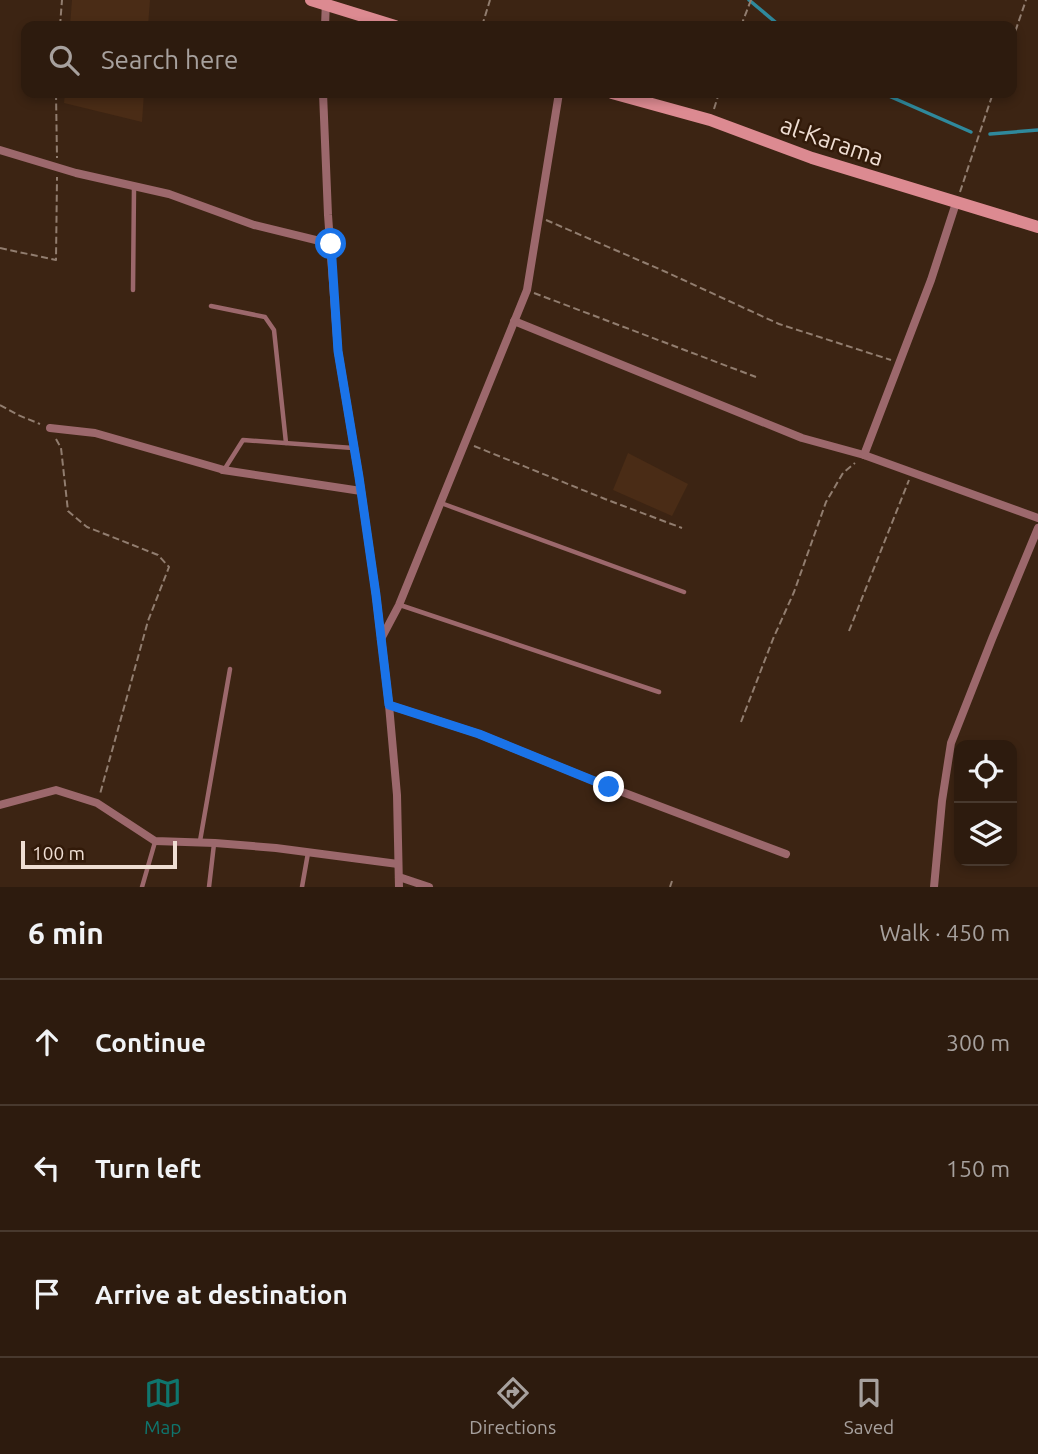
<!DOCTYPE html>
<meta charset="utf-8">
<style>
:root{--surface:#2d1b0e;--page:#352417;--text:#f1f3f6;--muted:#a7a19e;--line:#48392e;--accent:#0f766e}
body{margin:0;font-family:Ubuntu,sans-serif;background:var(--page);color:var(--text)}
.controls{position:absolute;right:21px;bottom:21px;display:grid;overflow:hidden;border-radius:14px;box-shadow:0 4px 10px #0003}
.controls button{width:63px;height:63px;display:grid;place-items:center;padding:0;border:0;border-bottom:2px solid var(--line);background:var(--surface);color:var(--text);font:35px sans-serif}
.scale{position:absolute;left:21px;bottom:18px;width:156px;box-sizing:border-box;padding-left:7px;border:4px solid #efded3;border-top:0;font-size:19px;line-height:24px;white-space:nowrap;color:#efded3;-webkit-text-stroke:5px #321a09;paint-order:stroke}
.stop{position:absolute;width:21px;height:21px;margin:-16px;border:5px solid #1a73e8;border-radius:50%;background:#fff}
.stop.end{background:#1a73e8;border-color:#fff;box-shadow:0 2px 7px #0008}
.list{margin:0;padding:0;list-style:none}
h2{display:flex;justify-content:space-between;align-items:center;height:91px;margin:0;padding:0 28px;font-size:30px}
h2 small{font-size:23px;font-weight:400;color:var(--muted)}
.list li{display:grid;grid-template-columns:46px 1fr auto;gap:21px;align-items:center;box-sizing:border-box;height:126px;padding:0 28px;border-top:2px solid var(--line)}
.list b{display:block;font-size:26px;white-space:nowrap}
.list em{font-size:23px;font-style:normal;color:var(--muted)}
.icon{flex:none;width:38px;height:38px;fill:none;stroke:currentColor;stroke-width:2;stroke-linecap:round;stroke-linejoin:round}
.map{position:relative;flex:none;width:1038px;height:887px;overflow:hidden}
.search{position:absolute;background:var(--surface);box-shadow:0 4px 10px #0003;left:21px;right:21px;top:21px;height:77px;display:flex;align-items:center;gap:18px;box-sizing:border-box;padding:0 24px;border-radius:14px;color:var(--muted);font-size:26px}
.sheet{height:469px;background:var(--surface)}
nav{display:flex;justify-content:space-around;align-items:center;box-sizing:border-box;height:98px;border-top:2px solid var(--line);background:var(--surface);font-size:19px;color:var(--muted)}
nav a{display:grid;justify-items:center;gap:4px}
nav .on{color:var(--accent)}
.map>svg:first-child{display:block}
.built{fill:#4a2c16}
.lines{fill:none;stroke-linecap:round;stroke-linejoin:round}
.stream{stroke:#2f899c;stroke-width:3.5}
.path{stroke:#917d6f;stroke-width:2;stroke-dasharray:7 3.5;stroke-linecap:butt}
.lane{stroke:#9c686c;stroke-width:4.5}
.street{stroke:#9c686c;stroke-width:8}
.secondary{stroke:#dc8a91;stroke-width:12}
.route{stroke:#1a73e8;stroke-width:9}
.labels{text-anchor:middle;dominant-baseline:central;stroke-width:5;stroke-linejoin:round;paint-order:stroke}
.street-label{font-size:24px;fill:#efded3;stroke:#321a09}
</style>
<div class="map">
<svg width="1038" height="887" viewBox="0 0 1038 887">
<rect width="100%" height="100%" fill="#3c2413"/>
<g class="built">
<polygon points="72,0 150,0 148,26 70,26"/>
<polygon points="65,93 144,93 142,122 64,103"/>
<polygon points="628,453 688,484 672,516 613,490"/>
</g>
<g class="lines">
<g class="stream">
<polyline points="749,0 780,26"/>
<polyline points="882,93 971,132"/>
<polyline points="990,134 1038,130"/>
</g>
<g class="path">
<polyline points="60,26 62,0"/>
<polyline points="482,26 490,0"/>
<polyline points="741,26 751,0"/>
<polyline points="1012,41 1026,0"/>
<polyline points="56,93 57,158"/>
<polyline points="714,109 719,93"/>
<polyline points="960,192 993,93"/>
<polyline points="546,220 666,272 779,324 891,360"/>
<polyline points="0,248 56,260 57,177"/>
<polyline points="534,293 756,377"/>
<polyline points="0,405 18,415 40,424"/>
<polyline points="56,439 61,448 68,511 87,527 158,555 169,567 148,621 100,794"/>
<polyline points="474,446 605,499 682,528"/>
<polyline points="849,631 909,480"/>
<polyline points="741,722 773,639 794,592 826,502 843,473 855,463"/>
<polyline points="670,887 672,881"/>
</g>
<g class="lane">
<polyline points="133,290 134,187"/>
<polyline points="211,306 265,317 274,330 286,443"/>
<polyline points="224,470 243,440 353,448"/>
<polyline points="441,503 684,592"/>
<polyline points="400,605 659,692"/>
<polyline points="200,841 230,669"/>
<polyline points="142,887 155,842"/>
<polyline points="209,887 214,844"/>
<polyline points="302,887 308,853"/>
</g>
<g class="street">
<polyline points="325,26 326,1"/>
<polyline points="323,93 328,215 338,351 359,477 376,595 389,705 397,795 399,887"/>
<polyline points="0,150 76,173 169,194 254,225 332,244"/>
<polyline points="514,321 802,438 864,455 1038,518"/>
<polyline points="50,428 95,433 224,470"/>
<polyline points="864,455 931,280 956,203"/>
<polyline points="223,470 361,491"/>
<polyline points="381,639 399,605 527,290 559,93"/>
<polyline points="389,705 479,734 609,787 786,854"/>
<polyline points="0,805 56,790 97,803 155,841 215,843 276,848 398,864"/>
<polyline points="399,877 429,887"/>
<polyline points="934,887 942,801 951,743 992,639 1038,528"/>
</g>
<g class="secondary">
<polyline points="311,0 395,26"/>
<polyline points="612,93 710,120 812,158 1038,227"/>
</g>
</g>
<g class="lines">
<polyline class="route" points="331,244 338,351 359,477 376,595 389,705 479,734 609,787"/>
</g>
<g class="labels">
<g class="street-label">
<text transform="translate(832 141) rotate(19)">al-Karama</text>
</g>
</g>
</svg>
<div class="controls">
<button><svg class="icon" aria-label="locate" viewBox="0 0 24 24"><circle cx="12" cy="12" r="6"/><path d="M12 2v4M12 18v4M2 12h4M18 12h4"/></svg></button>
<button><svg class="icon" aria-label="layers" viewBox="0 0 24 24"><path d="M12 4l9 5-9 5-9-5zM3 14l9 5 9-5"/></svg></button>
</div>
<div class="scale">100 m</div>
<div class="stop" style="left:331px;top:244px"></div>
<div class="stop end" style="left:609px;top:787px"></div>
<div class="search"><svg class="icon" aria-label="search" viewBox="0 0 24 24"><circle cx="10" cy="10" r="6"/><path d="M15 15l6 6"/></svg>Search here</div>
</div>
<section class="sheet">
<h2>6 min<small>Walk · 450 m</small></h2>
<ul class="list">
<li><svg class="icon" aria-label="ahead" viewBox="0 0 24 24"><path d="M12 20V5M6 11l6-6 6 6"/></svg><div><b>Continue</b></div><em>300 m</em></li>
<li><svg class="icon" aria-label="left" viewBox="0 0 24 24"><path d="M17 20v-9H6M10 6l-5 5 5 5"/></svg><div><b>Turn left</b></div><em>150 m</em></li>
<li><svg class="icon" aria-label="arrive" viewBox="0 0 24 24"><path d="M6 21V4h12l-3 4 3 4H6"/></svg><div><b>Arrive at destination</b></div></li>
</ul>
</section>
<nav>
<a class="on"><svg class="icon" aria-label="map" viewBox="0 0 24 24"><path d="M3 6l6-2 6 2 6-2v14l-6 2-6-2-6 2zM9 4v14M15 6v14"/></svg>Map</a>
<a><svg class="icon" aria-label="directions" viewBox="0 0 24 24"><path d="M12 3l9 9-9 9-9-9zM9 14v-3h6M13 9l2 2-2 2"/></svg>Directions</a>
<a><svg class="icon" aria-label="saved" viewBox="0 0 24 24"><path d="M7 4h10v16l-5-4-5 4z"/></svg>Saved</a>
</nav>
